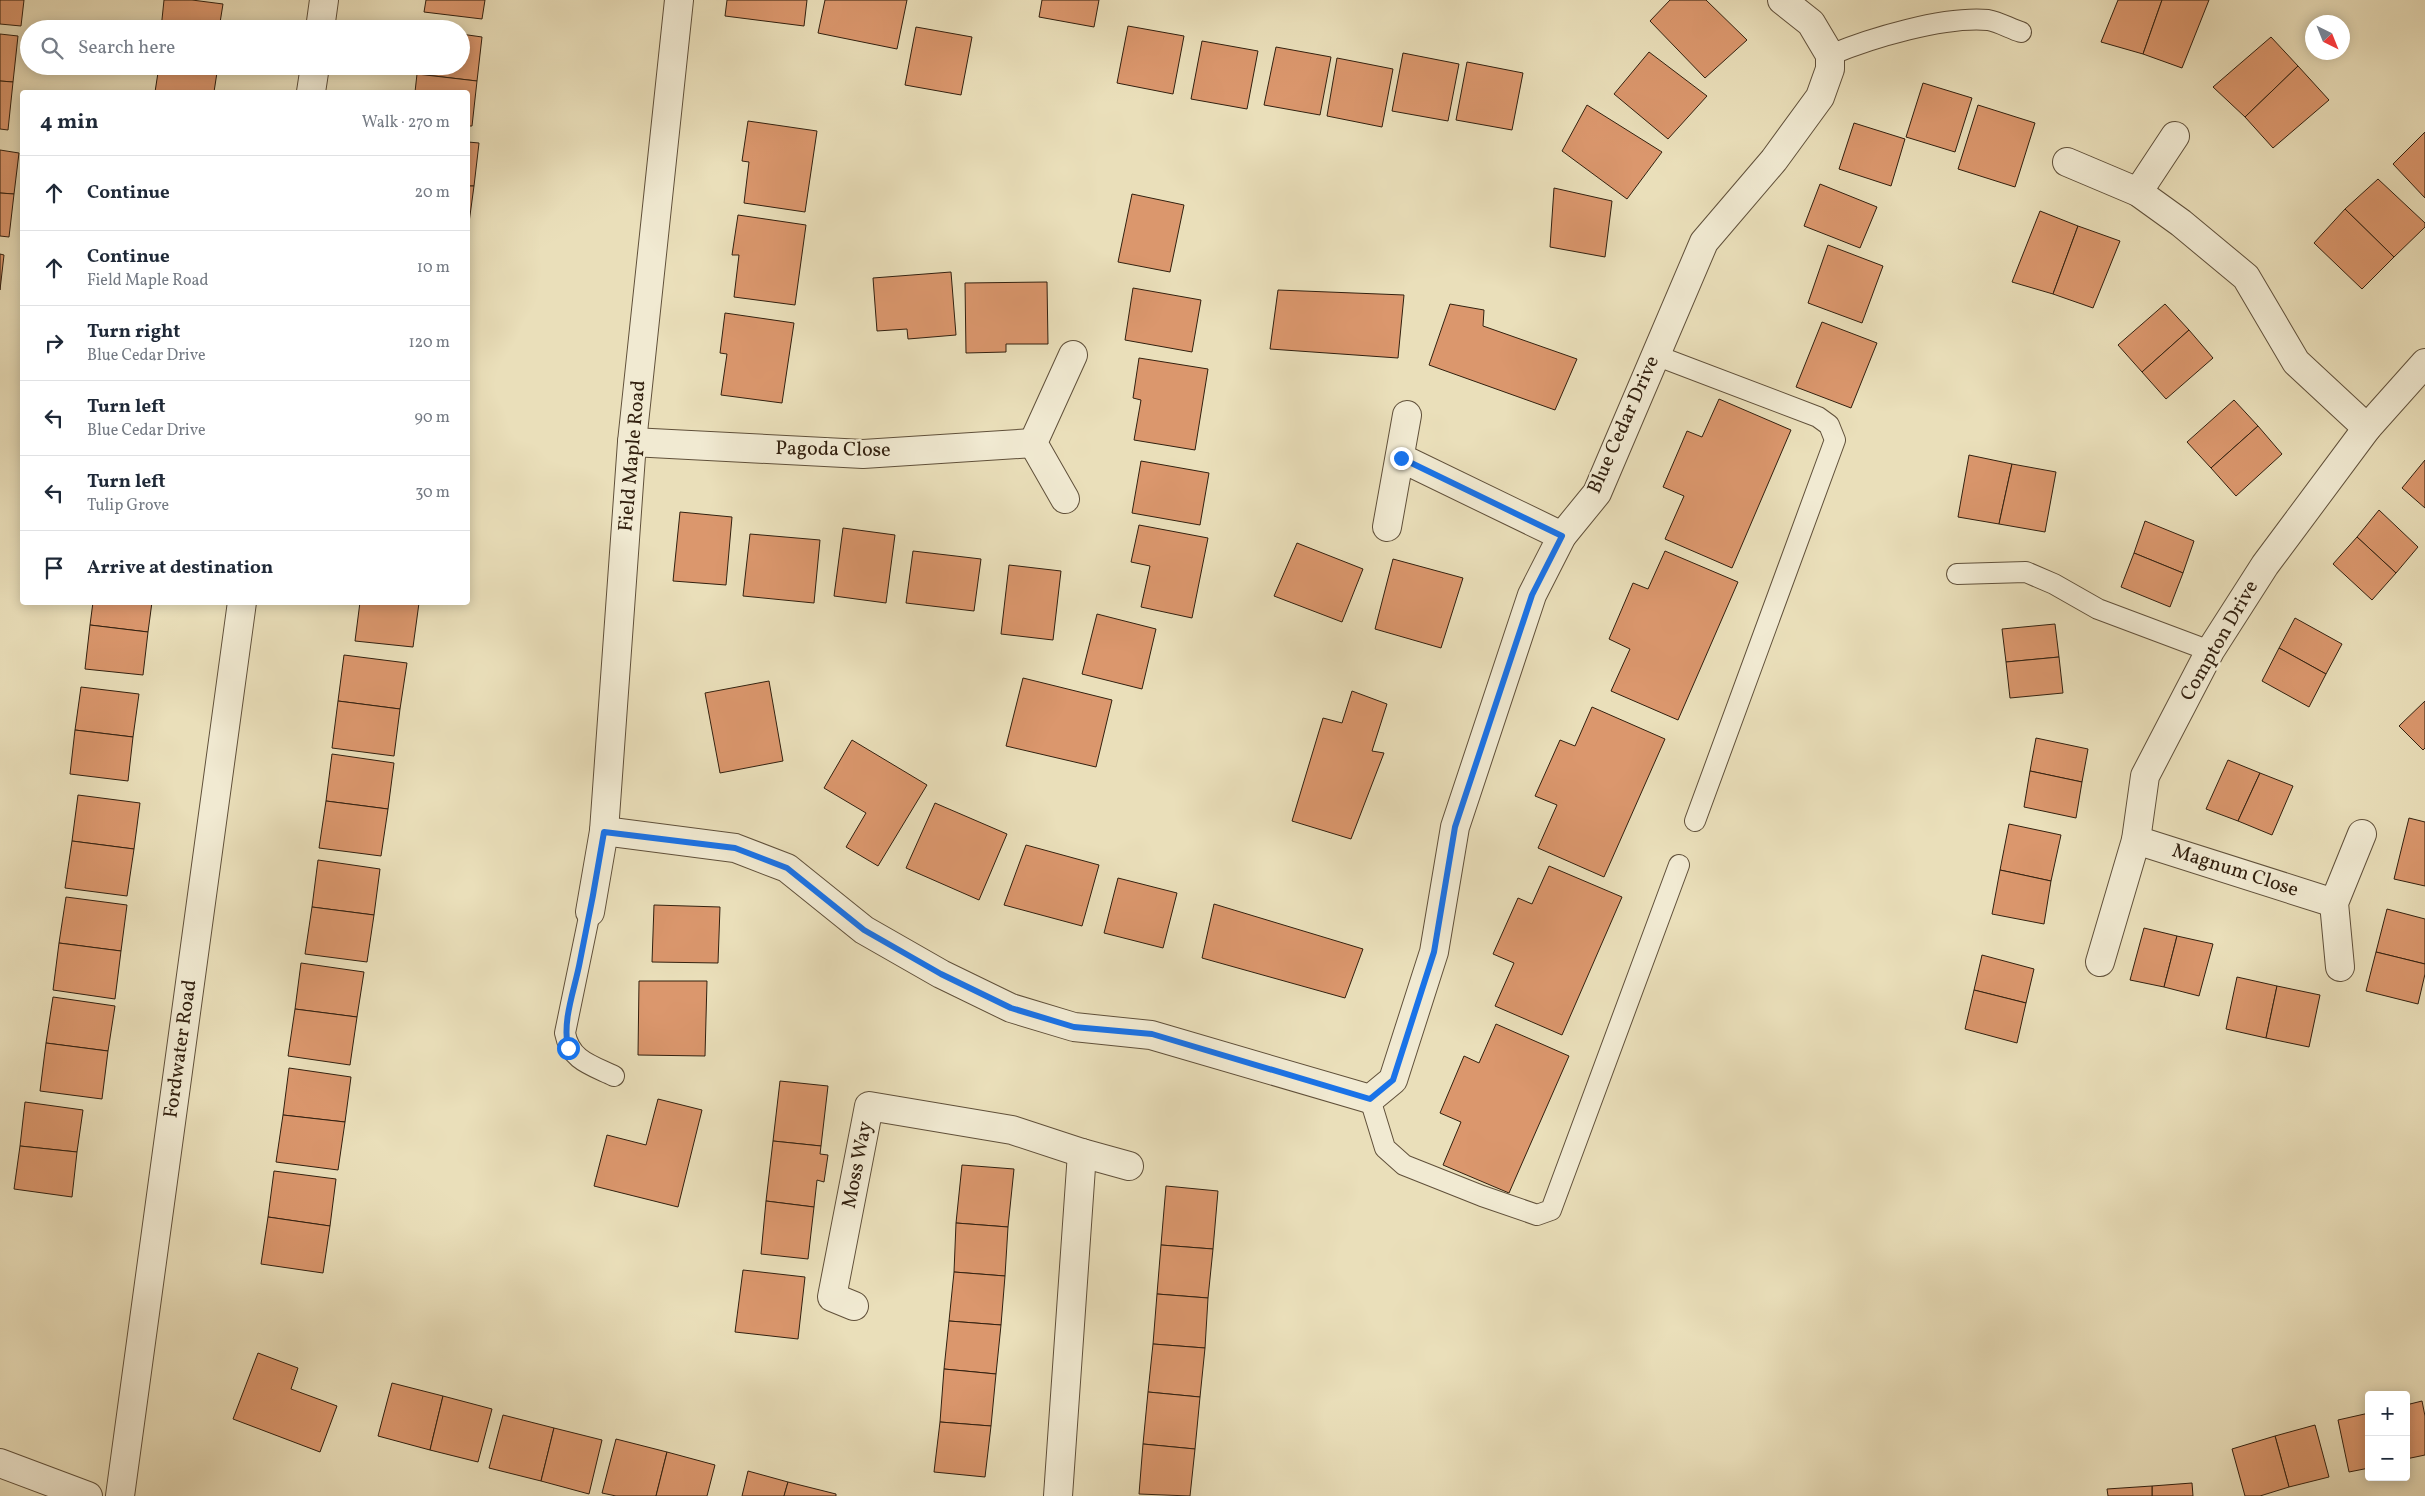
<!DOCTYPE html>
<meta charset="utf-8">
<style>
:root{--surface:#fff;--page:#f6f6f7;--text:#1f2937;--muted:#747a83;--line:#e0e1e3}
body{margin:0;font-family:Vollkorn,serif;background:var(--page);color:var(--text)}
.controls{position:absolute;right:15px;bottom:15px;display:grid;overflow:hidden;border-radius:5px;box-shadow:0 2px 12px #0003}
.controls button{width:45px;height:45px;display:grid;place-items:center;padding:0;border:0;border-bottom:1px solid var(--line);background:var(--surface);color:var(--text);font:25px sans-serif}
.compass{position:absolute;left:2305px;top:15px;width:45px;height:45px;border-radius:50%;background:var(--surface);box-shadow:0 2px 12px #0003;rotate:137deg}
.stop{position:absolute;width:15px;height:15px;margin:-11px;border:4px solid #1a73e8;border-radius:50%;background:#fff}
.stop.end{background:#1a73e8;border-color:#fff;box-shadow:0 1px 5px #0008}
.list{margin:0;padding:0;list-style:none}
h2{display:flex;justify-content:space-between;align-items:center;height:65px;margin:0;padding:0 20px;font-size:21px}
h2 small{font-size:16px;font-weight:400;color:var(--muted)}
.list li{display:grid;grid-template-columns:32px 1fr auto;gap:15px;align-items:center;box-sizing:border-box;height:75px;padding:0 20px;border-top:1px solid var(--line)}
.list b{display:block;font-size:19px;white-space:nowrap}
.list p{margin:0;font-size:16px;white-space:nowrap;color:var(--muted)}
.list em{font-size:16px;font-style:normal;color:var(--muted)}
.icon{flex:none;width:28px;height:28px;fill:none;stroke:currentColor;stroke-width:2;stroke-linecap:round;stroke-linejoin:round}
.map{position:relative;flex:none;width:2425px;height:1496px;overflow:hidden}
.search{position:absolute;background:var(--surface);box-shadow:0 2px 12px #0003;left:20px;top:20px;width:450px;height:55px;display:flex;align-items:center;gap:12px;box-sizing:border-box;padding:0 18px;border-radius:28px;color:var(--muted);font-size:19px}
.panel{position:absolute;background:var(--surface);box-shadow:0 2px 12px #0003;left:20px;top:90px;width:450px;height:515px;border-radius:5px}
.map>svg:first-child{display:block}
.building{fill:#db976d;stroke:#32200f}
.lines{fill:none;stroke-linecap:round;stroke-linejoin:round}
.service-casing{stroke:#60503a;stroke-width:22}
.minor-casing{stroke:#60503a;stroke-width:30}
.service{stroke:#f1ead2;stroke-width:20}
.minor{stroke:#f1ead2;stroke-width:28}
.route{stroke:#1a73e8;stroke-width:6}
.labels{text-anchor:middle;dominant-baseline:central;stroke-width:5;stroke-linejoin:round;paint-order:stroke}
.street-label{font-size:20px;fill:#32200f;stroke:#f1ead2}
</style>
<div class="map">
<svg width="2425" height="1496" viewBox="0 0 2425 1496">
<rect width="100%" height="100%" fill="#eadfba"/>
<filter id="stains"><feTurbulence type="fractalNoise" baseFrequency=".004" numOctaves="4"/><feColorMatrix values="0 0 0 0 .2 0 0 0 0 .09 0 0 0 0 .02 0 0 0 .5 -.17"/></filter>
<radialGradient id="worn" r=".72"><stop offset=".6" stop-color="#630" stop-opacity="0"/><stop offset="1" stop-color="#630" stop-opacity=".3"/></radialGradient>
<g class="building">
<polygon points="0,0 24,0 21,26 0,24"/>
<polygon points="164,0 192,0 223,4 219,29 161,29"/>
<polygon points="426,0 485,0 482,19 424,12"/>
<polygon points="727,0 807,0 804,26 725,16"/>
<polygon points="825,0 907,0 897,49 818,33"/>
<polygon points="1042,0 1099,0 1094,27 1039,17"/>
<polygon points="1670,0 1706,0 1747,40 1705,78 1650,21"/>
<polygon points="2118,0 2162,0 2143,54 2101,42"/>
<polygon points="2162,0 2209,0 2182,68 2143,54"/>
<polygon points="1128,26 1184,36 1173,94 1117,83"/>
<polygon points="916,27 972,37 961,95 905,85"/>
<polygon points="0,34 18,36 13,82 0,81"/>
<polygon points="461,34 482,37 477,81 417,74 418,66 461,66"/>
<polygon points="2271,37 2298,66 2245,117 2213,87"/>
<polygon points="1202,41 1258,51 1247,109 1191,99"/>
<polygon points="1276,47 1331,57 1320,115 1264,105"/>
<polygon points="1649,52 1707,96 1668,139 1614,94"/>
<polygon points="1403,53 1459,64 1448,121 1392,111"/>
<polygon points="1337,58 1393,69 1382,127 1327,116"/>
<polygon points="1467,62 1523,73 1512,130 1456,120"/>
<polygon points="159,66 218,66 214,92 155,92"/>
<polygon points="2298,66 2329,100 2273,148 2245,117"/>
<polygon points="417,74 477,81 472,126 468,126 468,92 415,92"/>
<polygon points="0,81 13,82 8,130 0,129"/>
<polygon points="1923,83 1972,98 1955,152 1906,137"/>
<polygon points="1587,105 1662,152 1627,199 1562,151"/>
<polygon points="1978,105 2035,123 2015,187 1958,169"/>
<polygon points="748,121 817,131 805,212 744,203 749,162 742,161"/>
<polygon points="1854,123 1905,139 1891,186 1839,169"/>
<polygon points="2425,132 2425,198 2393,164"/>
<polygon points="468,142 479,143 474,186 468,186"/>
<polygon points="0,150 19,153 14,194 0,193"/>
<polygon points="2378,179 2425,223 2425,227 2394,257 2345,209"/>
<polygon points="1820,184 1877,207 1860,248 1804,226"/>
<polygon points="468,186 474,186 468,230"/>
<polygon points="1554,188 1612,201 1605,257 1550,247"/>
<polygon points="0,193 14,194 9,237 0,236"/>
<polygon points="1132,194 1184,205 1170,272 1118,262"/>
<polygon points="2345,209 2394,257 2362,289 2314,243"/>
<polygon points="2040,211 2078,226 2053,294 2012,282"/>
<polygon points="738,215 806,225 795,305 734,297 739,255 732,255"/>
<polygon points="2078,226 2120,241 2093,308 2053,294"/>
<polygon points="1828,245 1883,266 1862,323 1808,303"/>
<polygon points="0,254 4,255 0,290"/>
<polygon points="951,272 956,335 908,339 907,329 877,331 873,278"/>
<polygon points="1047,282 1048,344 1006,344 1006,352 966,353 965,283"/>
<polygon points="1133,288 1201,300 1192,352 1125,340"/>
<polygon points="1278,290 1404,295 1398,358 1270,349"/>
<polygon points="1450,304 1484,310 1483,326 1577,359 1555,410 1429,365"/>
<polygon points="2165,304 2189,330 2142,372 2118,345"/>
<polygon points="725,313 794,323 782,403 721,395 727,354 720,353"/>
<polygon points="1822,322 1877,343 1851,408 1796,387"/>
<polygon points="2189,330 2213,358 2166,399 2142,372"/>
<polygon points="1139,358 1208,369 1195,450 1134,440 1141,400 1133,398"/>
<polygon points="1719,399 1791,430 1732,568 1665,539 1684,496 1663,487 1687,431 1702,437"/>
<polygon points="2234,400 2258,426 2211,468 2187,442"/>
<polygon points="2258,426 2282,454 2236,496 2211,468"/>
<polygon points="1969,455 2012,464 1999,524 1958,517"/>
<polygon points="2425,460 2425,508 2402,488"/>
<polygon points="1141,461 1209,473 1200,525 1132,513"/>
<polygon points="2012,464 2056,472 2045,532 1999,524"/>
<polygon points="2379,510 2418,547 2396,573 2357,537"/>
<polygon points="680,512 732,517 726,585 673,581"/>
<polygon points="2145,521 2194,541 2183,573 2134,553"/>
<polygon points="1139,525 1208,538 1192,618 1141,607 1150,566 1131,562"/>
<polygon points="843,528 895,535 886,603 834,596"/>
<polygon points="750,534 820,540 814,603 743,596"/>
<polygon points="2357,537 2396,573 2372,600 2333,564"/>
<polygon points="1297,543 1363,569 1342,622 1274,596"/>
<polygon points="913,551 981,559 974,611 906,603"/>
<polygon points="1665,551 1738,582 1678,720 1611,691 1630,649 1609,639 1633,583 1648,589"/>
<polygon points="2134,553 2183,573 2170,607 2121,587"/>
<polygon points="1393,559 1463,578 1441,648 1375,629"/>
<polygon points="1009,565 1061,571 1053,640 1001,634"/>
<polygon points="93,602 152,602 148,632 90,625"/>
<polygon points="360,602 419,603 413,647 355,641"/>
<polygon points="1097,614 1156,629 1142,689 1082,674"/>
<polygon points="2295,618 2342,644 2326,674 2279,648"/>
<polygon points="2055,624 2059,657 2006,662 2002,629"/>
<polygon points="90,625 148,632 143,675 85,669"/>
<polygon points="2279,648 2326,674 2309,707 2262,681"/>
<polygon points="344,655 407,663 400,709 338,701"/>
<polygon points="2059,657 2063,693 2010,698 2006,662"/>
<polygon points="1023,678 1112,700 1096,767 1006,746"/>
<polygon points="769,681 783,761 720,773 705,693"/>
<polygon points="81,687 139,694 133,737 75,730"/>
<polygon points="1352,691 1387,704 1372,751 1384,753 1351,839 1292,821 1323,718 1342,723"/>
<polygon points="338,701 400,709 394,756 332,748"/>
<polygon points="2425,701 2425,748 2423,750 2399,726"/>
<polygon points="1592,707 1665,739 1604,877 1538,848 1557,805 1535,796 1560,740 1575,746"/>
<polygon points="75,730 133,737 128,781 70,774"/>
<polygon points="2036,738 2088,749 2082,782 2030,771"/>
<polygon points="852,740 927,785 878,866 846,847 866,813 824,788"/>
<polygon points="332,754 394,763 388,809 326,801"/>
<polygon points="2228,760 2260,773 2238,821 2206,809"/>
<polygon points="2030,771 2082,782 2076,818 2024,807"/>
<polygon points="2260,773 2293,786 2272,835 2238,821"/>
<polygon points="78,795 140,803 134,849 72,841"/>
<polygon points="326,801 388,809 381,856 319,848"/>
<polygon points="935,803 1007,834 979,900 906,868"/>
<polygon points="2409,818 2425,822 2425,886 2394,879"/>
<polygon points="2009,824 2061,835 2051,881 2000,870"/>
<polygon points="72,841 134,849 127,896 65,888"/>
<polygon points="1026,845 1099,865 1082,926 1004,905"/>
<polygon points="318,860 380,869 374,915 312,907"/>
<polygon points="1549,866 1622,897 1562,1035 1495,1006 1514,963 1493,954 1518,898 1532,904"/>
<polygon points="2000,870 2051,881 2044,924 1992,914"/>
<polygon points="1118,878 1177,893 1163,948 1104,933"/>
<polygon points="66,897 127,905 121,951 59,943"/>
<polygon points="1214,904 1363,949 1345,998 1202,958"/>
<polygon points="654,905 720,907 718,963 652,962"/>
<polygon points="312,907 374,915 367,962 305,954"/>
<polygon points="2387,909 2425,919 2425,964 2376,952"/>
<polygon points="2144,928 2177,936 2164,987 2130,980"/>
<polygon points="2177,936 2213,944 2199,996 2164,987"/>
<polygon points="59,943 121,951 115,999 53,990"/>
<polygon points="2376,952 2425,964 2425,974 2418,1004 2366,991"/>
<polygon points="1982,955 2034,969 2026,1003 1974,990"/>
<polygon points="301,963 364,972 357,1017 295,1009"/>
<polygon points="2237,977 2277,986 2266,1038 2226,1029"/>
<polygon points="639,981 707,981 705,1056 638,1055"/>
<polygon points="2277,986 2320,995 2309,1047 2266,1038"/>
<polygon points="1974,990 2026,1003 2017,1043 1965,1029"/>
<polygon points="53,997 115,1006 108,1051 46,1043"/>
<polygon points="295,1009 357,1017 350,1065 288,1056"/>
<polygon points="1496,1024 1569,1056 1509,1193 1443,1165 1461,1122 1440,1113 1464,1056 1479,1063"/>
<polygon points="46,1043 108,1051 102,1099 40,1091"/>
<polygon points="289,1068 351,1077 345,1122 283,1115"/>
<polygon points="780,1081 828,1086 821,1146 773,1141"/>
<polygon points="658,1099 702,1110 678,1207 594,1186 607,1135 646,1145"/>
<polygon points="25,1102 83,1110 77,1152 20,1146"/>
<polygon points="283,1115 345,1122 338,1170 276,1162"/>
<polygon points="773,1141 821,1146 820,1154 828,1155 824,1182 817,1180 814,1207 766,1201"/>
<polygon points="20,1146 77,1152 72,1197 14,1189"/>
<polygon points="962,1165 1014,1169 1008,1227 956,1223"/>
<polygon points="274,1171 336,1179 330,1226 268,1217"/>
<polygon points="1166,1186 1218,1191 1213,1249 1161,1245"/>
<polygon points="766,1201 814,1207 808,1259 761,1254"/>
<polygon points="268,1217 330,1226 323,1273 261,1264"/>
<polygon points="956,1223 1008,1227 1005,1276 954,1272"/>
<polygon points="1161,1245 1213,1249 1208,1298 1157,1294"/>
<polygon points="743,1270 805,1277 798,1339 735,1332"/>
<polygon points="954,1272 1005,1276 1001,1325 949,1321"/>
<polygon points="1157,1294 1208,1298 1205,1348 1153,1344"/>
<polygon points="949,1321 1001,1325 996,1374 944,1369"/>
<polygon points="1153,1344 1205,1348 1200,1397 1148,1392"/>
<polygon points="258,1353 298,1368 291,1389 337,1406 320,1452 233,1419"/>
<polygon points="944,1369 996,1374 991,1426 940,1422"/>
<polygon points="392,1383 443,1396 430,1450 378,1436"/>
<polygon points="1148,1392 1200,1397 1195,1449 1143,1444"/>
<polygon points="443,1396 492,1409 478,1462 430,1450"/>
<polygon points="2422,1401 2425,1416 2425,1455 2406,1459 2406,1405"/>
<polygon points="2369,1413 2369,1468 2349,1472 2338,1420"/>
<polygon points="503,1415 554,1428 541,1481 489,1468"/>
<polygon points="940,1422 991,1426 985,1477 934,1472"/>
<polygon points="2315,1425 2329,1477 2289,1487 2275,1436"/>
<polygon points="554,1428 602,1440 589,1494 541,1481"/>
<polygon points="2275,1436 2289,1487 2260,1496 2245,1496 2232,1449"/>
<polygon points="616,1439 667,1452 656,1496 616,1496 602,1493"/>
<polygon points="1143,1444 1195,1449 1190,1496 1139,1494"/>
<polygon points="667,1452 715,1465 707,1496 656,1496"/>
<polygon points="748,1471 788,1482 784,1496 742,1496"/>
<polygon points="788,1482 836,1494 836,1496 784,1496"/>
<polygon points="2192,1483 2193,1496 2152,1496 2152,1486"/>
<polygon points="2152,1486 2152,1496 2108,1496 2107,1489"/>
</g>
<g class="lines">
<g class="service-casing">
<g id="service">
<path d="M 1830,55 C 1871,38 1944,16 1988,20 C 1999,22 2011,29 2021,32"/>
<polyline points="1655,355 1818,417 1829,425 1835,440 1695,821"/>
<polyline points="1957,574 2026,572 2054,584 2098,609 2210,651"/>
<path d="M 590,912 L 565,1033 C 570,1060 591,1065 614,1076"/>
<polyline points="1370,1099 1385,1148 1404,1165 1482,1196 1537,1215 1551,1210 1679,865"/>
</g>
</g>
<g class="minor-casing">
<g id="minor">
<polyline points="320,29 324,0"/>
<polyline points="311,92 315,66"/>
<polyline points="2067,162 2138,192 2181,223 2246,277 2296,362 2367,428"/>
<polyline points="2138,192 2175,136"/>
<polyline points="632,442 863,454 1033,443"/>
<polyline points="1401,458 1562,536"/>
<polyline points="1065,499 1033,443 1073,355"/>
<polyline points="1387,527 1407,415"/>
<polyline points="604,831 735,848 787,868 864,930 941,974 1011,1008 1074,1027 1151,1035 1370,1099 1393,1080 1434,952 1455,827 1532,595 1562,536 1597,493 1704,242 1774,160 1820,97 1830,69 1830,55 1811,23 1782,0"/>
<polyline points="2136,840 2334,903"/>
<polyline points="590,912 604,831 632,442 679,0"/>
<polyline points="2100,962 2136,840 2145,776 2210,651 2265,565 2367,428 2425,363"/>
<polyline points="2340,967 2334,903 2362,834"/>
<polyline points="854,1306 832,1297 869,1106 1012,1130 1082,1153 1129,1166"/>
<polyline points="0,1463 88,1496"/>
<polyline points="120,1496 242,602"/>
<polyline points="1058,1496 1082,1153"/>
</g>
</g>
<use href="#service" class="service"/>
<use href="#minor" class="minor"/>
</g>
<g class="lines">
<path class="route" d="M 568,1048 C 562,1019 575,989 580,961 C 589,918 597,875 604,832 L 735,848 L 787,868 L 864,930 L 941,974 L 1011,1008 L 1074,1027 L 1152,1034 L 1370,1099 L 1393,1080 L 1434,952 L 1455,827 L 1532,595 L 1562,536 L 1401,458"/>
</g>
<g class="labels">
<g class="street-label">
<text transform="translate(1624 425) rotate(-66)">Blue Cedar Drive</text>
<text transform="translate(833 450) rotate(1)">Pagoda Close</text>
<text transform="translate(633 456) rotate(-85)">Field Maple Road</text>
<text transform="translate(2220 641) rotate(-60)">Compton Drive</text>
<text transform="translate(2235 871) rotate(18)">Magnum Close</text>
<text transform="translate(181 1049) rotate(-82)">Fordwater Road</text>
<text transform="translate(858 1165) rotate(-79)">Moss Way</text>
</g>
</g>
<rect width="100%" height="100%" filter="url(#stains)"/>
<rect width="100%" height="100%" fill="url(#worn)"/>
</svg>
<div class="controls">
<button>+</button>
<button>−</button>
</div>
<svg class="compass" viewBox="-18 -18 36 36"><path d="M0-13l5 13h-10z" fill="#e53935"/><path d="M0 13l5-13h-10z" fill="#747a83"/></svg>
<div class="stop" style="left:568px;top:1048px"></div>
<div class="stop end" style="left:1401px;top:458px"></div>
<div class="search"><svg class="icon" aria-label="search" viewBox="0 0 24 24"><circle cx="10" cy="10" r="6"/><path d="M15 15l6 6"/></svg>Search here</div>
<section class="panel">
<h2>4 min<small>Walk · 270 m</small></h2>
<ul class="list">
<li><svg class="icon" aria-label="ahead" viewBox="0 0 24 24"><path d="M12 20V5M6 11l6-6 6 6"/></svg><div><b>Continue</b></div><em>20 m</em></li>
<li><svg class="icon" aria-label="ahead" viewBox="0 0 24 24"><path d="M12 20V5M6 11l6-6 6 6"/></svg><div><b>Continue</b><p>Field Maple Road</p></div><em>10 m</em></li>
<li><svg class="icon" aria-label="right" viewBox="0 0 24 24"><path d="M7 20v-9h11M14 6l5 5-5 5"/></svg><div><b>Turn right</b><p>Blue Cedar Drive</p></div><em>120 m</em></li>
<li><svg class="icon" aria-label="left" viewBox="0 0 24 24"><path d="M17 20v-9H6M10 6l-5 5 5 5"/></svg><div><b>Turn left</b><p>Blue Cedar Drive</p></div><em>90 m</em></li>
<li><svg class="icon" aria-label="left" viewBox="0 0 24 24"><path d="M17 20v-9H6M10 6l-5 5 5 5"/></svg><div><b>Turn left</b><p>Tulip Grove</p></div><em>30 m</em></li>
<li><svg class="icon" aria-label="arrive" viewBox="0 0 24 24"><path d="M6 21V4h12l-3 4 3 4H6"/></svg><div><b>Arrive at destination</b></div></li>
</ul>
</section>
</div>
